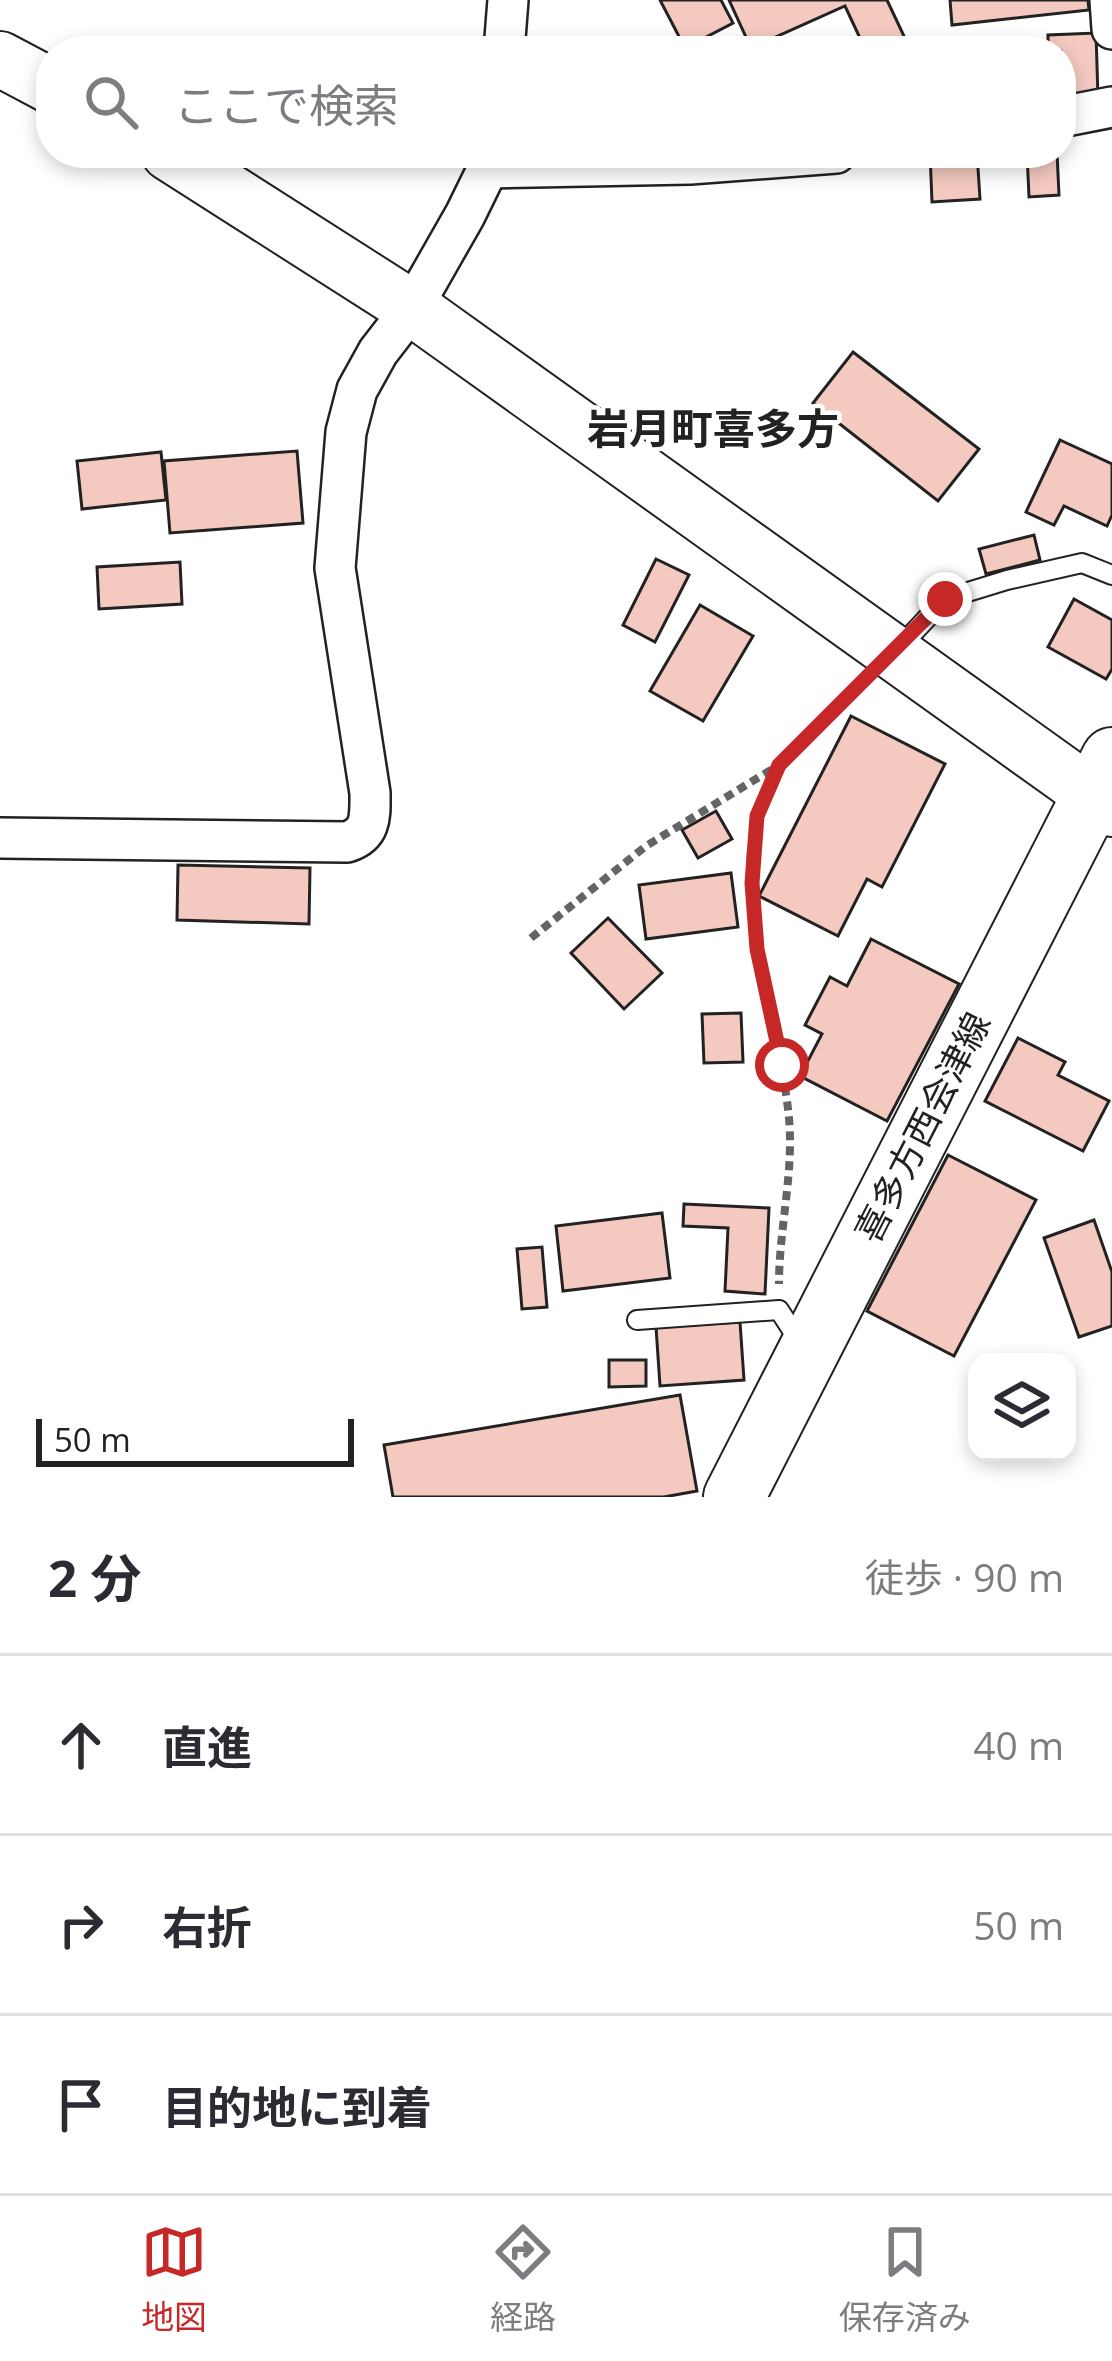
<!DOCTYPE html>
<html lang="ja">
<meta charset="utf-8">
<style>
:root{--surface:#fff;--page:#f2f2f3;--text:#2b2b33;--muted:#7c7c81;--line:#e1e1e2;--accent:#c62828}
body{margin:0;font-family:"Open Sans","Noto Sans JP",sans-serif;background:var(--page);color:var(--text)}
.controls{position:absolute;right:36px;bottom:36px;display:grid;overflow:hidden;border-radius:24px;box-shadow:0 6px 18px #0003}
.controls button{width:108px;height:108px;display:grid;place-items:center;padding:0;border:0;border-bottom:3px solid var(--line);background:var(--surface);color:var(--text);font:60px sans-serif}
.scale{position:absolute;left:36px;bottom:30px;width:318px;box-sizing:border-box;padding-left:12px;border:6px solid #222;border-top:0;font-size:33px;line-height:42px;white-space:nowrap;color:#222;-webkit-text-stroke:9px #fff;paint-order:stroke}
.stop{position:absolute;width:36px;height:36px;margin:-27px;border:9px solid #c62828;border-radius:50%;background:#fff}
.stop.end{background:#c62828;border-color:#fff;box-shadow:0 3px 12px #0008}
.list{margin:0;padding:0;list-style:none}
h2{display:flex;justify-content:space-between;align-items:center;height:156px;margin:0;padding:0 48px;font-size:51px}
h2 small{font-size:39px;font-weight:400;color:var(--muted)}
.list li{display:grid;grid-template-columns:78px 1fr auto;gap:36px;align-items:center;box-sizing:border-box;height:180px;padding:0 48px;border-top:3px solid var(--line)}
.list b{display:block;font-size:45px;white-space:nowrap}
.list em{font-size:39px;font-style:normal;color:var(--muted)}
.icon{flex:none;width:66px;height:66px;fill:none;stroke:currentColor;stroke-width:2;stroke-linecap:round;stroke-linejoin:round}
.map{position:relative;flex:none;width:1112px;height:1497px;overflow:hidden}
.search{position:absolute;background:var(--surface);box-shadow:0 6px 18px #0003;left:36px;right:36px;top:36px;height:132px;display:flex;align-items:center;gap:30px;box-sizing:border-box;padding:0 42px;border-radius:48px;color:var(--muted);font-size:45px}
.sheet{height:696px;background:var(--surface)}
nav{display:flex;justify-content:space-around;align-items:center;box-sizing:border-box;height:168px;border-top:3px solid var(--line);background:var(--surface);font-size:33px;color:var(--muted)}
nav a{display:grid;justify-items:center;gap:6px}
nav .on{color:var(--accent)}
.map>svg:first-child{display:block}
.building{fill:#f3c9c0;stroke:#222;stroke-width:3}
.lines{fill:none;stroke-linecap:round;stroke-linejoin:round}
.lane-casing{stroke:#222;stroke-width:22}
.street-casing{stroke:#222;stroke-width:44}
.secondary-casing{stroke:#222;stroke-width:58}
.primary-casing{stroke:#222;stroke-width:64}
.path{stroke:#646464;stroke-width:8;stroke-dasharray:9 6;stroke-linecap:butt}
.lane{stroke:#fff;stroke-width:18}
.street{stroke:#fff;stroke-width:39}
.secondary{stroke:#fff;stroke-width:54}
.primary{stroke:#fff;stroke-width:60}
.route{stroke:#c62828;stroke-width:15}
.labels{text-anchor:middle;dominant-baseline:central;stroke-width:9;stroke-linejoin:round;paint-order:stroke}
.street-label{font-size:36px;fill:#222;stroke:#fff}
.quarter-label{font-size:42px;font-weight:bold;fill:#222;stroke:#fff}
</style>
<div class="map">
<svg width="1112" height="1497" viewBox="0 0 1112 1497">
<rect width="100%" height="100%" fill="#fff"/>
<g class="building">
<polygon points="660,0 721,0 733,23 685,48"/>
<polygon points="729,0 887,0 911,51 866,51 845,6 751,48"/>
<polygon points="950,0 1088,0 1089,10 952,25"/>
<polygon points="1096,33 1098,98 1061,100 1061,51 1048,51 1048,35"/>
<polygon points="930,153 977,153 980,199 932,202"/>
<polygon points="1027,153 1057,153 1059,195 1029,197"/>
<polygon points="853,352 979,449 938,501 813,403"/>
<polygon points="1060,440 1112,464 1112,515 1107,526 1064,506 1054,525 1026,512"/>
<polygon points="297,451 303,523 170,533 164,461"/>
<polygon points="161,452 166,500 82,509 77,461"/>
<polygon points="1034,535 1040,560 986,574 979,549"/>
<polygon points="656,559 689,575 655,642 623,625"/>
<polygon points="180,562 182,604 99,609 97,567"/>
<polygon points="1074,599 1112,620 1112,669 1106,679 1048,647"/>
<polygon points="700,605 753,636 703,721 650,691"/>
<polygon points="851,716 945,764 882,887 867,879 838,936 759,896"/>
<polygon points="716,811 732,839 698,858 682,830"/>
<polygon points="178,865 310,868 309,924 177,920"/>
<polygon points="731,873 738,927 646,939 639,885"/>
<polygon points="608,918 662,973 624,1009 571,953"/>
<polygon points="871,939 959,984 887,1121 800,1076 822,1034 805,1025 830,977 847,986"/>
<polygon points="741,1013 743,1062 704,1063 702,1014"/>
<polygon points="1018,1038 1065,1062 1058,1075 1109,1101 1083,1151 985,1101"/>
<polygon points="948,1155 1036,1200 954,1356 867,1311"/>
<polygon points="684,1204 769,1208 765,1294 725,1291 728,1228 683,1226"/>
<polygon points="662,1213 670,1278 563,1291 556,1226"/>
<polygon points="1094,1220 1112,1272 1112,1326 1079,1337 1044,1238"/>
<polygon points="542,1247 547,1307 522,1309 517,1249"/>
<polygon points="740,1322 744,1380 660,1386 656,1327"/>
<polygon points="609,1360 646,1360 646,1386 609,1387"/>
<polygon points="680,1395 697,1491 664,1497 393,1497 384,1445"/>
</g>
<g class="lines">
<g class="lane-casing">
<g id="lane">
<polyline points="899,648 945,599 1007,580 1082,563 1112,575"/>
<polyline points="637,1320 779,1310 801,1344"/>
</g>
</g>
<g class="street-casing">
<g id="street">
<polyline points="1110,0 1112,29"/>
<polyline points="504,51 508,0"/>
<polyline points="1061,117 1112,107"/>
<polyline points="488,168 690,164 836,153"/>
<path d="M 0,838 L 347,842 C 372,834 370,816 370,793 L 335,568 L 346,432 L 357,390 L 378,352 L 412,308 L 465,215 L 488,168 L 490,153"/>
</g>
</g>
<g class="secondary-casing">
<g id="secondary">
<polyline points="0,59 51,86"/>
<polyline points="169,153 412,308 1112,809"/>
</g>
</g>
<g class="primary-casing">
<polyline id="primary" points="734,1497 1112,758"/>
</g>
<g class="path">
<path d="M 779,765 C 772,781 762,799 757,816 C 732,912 780,1023 789,1118 C 794,1174 779,1228 779,1284"/>
<polyline points="531,938 646,846 779,765 861,685"/>
</g>
<use href="#lane" class="lane"/>
<use href="#street" class="street"/>
<use href="#secondary" class="secondary"/>
<use href="#primary" class="primary"/>
</g>
<g class="lines">
<polyline class="route" points="782,1065 757,949 752,883 757,816 779,765 945,599"/>
</g>
<g class="labels">
<g class="street-label">
<text transform="translate(922 1127) rotate(-63)">喜多方西会津線</text>
</g>
<g class="quarter-label">
<text x="713" y="427">岩月町喜多方</text>
</g>
</g>
</svg>
<div class="controls">
<button><svg class="icon" aria-label="layers" viewBox="0 0 24 24"><path d="M12 4l9 5-9 5-9-5zM3 14l9 5 9-5"/></svg></button>
</div>
<div class="scale">50 m</div>
<div class="stop" style="left:782px;top:1065px"></div>
<div class="stop end" style="left:945px;top:599px"></div>
<div class="search"><svg class="icon" aria-label="search" viewBox="0 0 24 24"><circle cx="10" cy="10" r="6"/><path d="M15 15l6 6"/></svg>ここで検索</div>
</div>
<section class="sheet">
<h2>2 分<small>徒歩 · 90 m</small></h2>
<ul class="list">
<li><svg class="icon" aria-label="ahead" viewBox="0 0 24 24"><path d="M12 20V5M6 11l6-6 6 6"/></svg><div><b>直進</b></div><em>40 m</em></li>
<li><svg class="icon" aria-label="right" viewBox="0 0 24 24"><path d="M7 20v-9h11M14 6l5 5-5 5"/></svg><div><b>右折</b></div><em>50 m</em></li>
<li><svg class="icon" aria-label="arrive" viewBox="0 0 24 24"><path d="M6 21V4h12l-3 4 3 4H6"/></svg><div><b>目的地に到着</b></div></li>
</ul>
</section>
<nav>
<a class="on"><svg class="icon" aria-label="map" viewBox="0 0 24 24"><path d="M3 6l6-2 6 2 6-2v14l-6 2-6-2-6 2zM9 4v14M15 6v14"/></svg>地図</a>
<a><svg class="icon" aria-label="directions" viewBox="0 0 24 24"><path d="M12 3l9 9-9 9-9-9zM9 14v-3h6M13 9l2 2-2 2"/></svg>経路</a>
<a><svg class="icon" aria-label="saved" viewBox="0 0 24 24"><path d="M7 4h10v16l-5-4-5 4z"/></svg>保存済み</a>
</nav>
